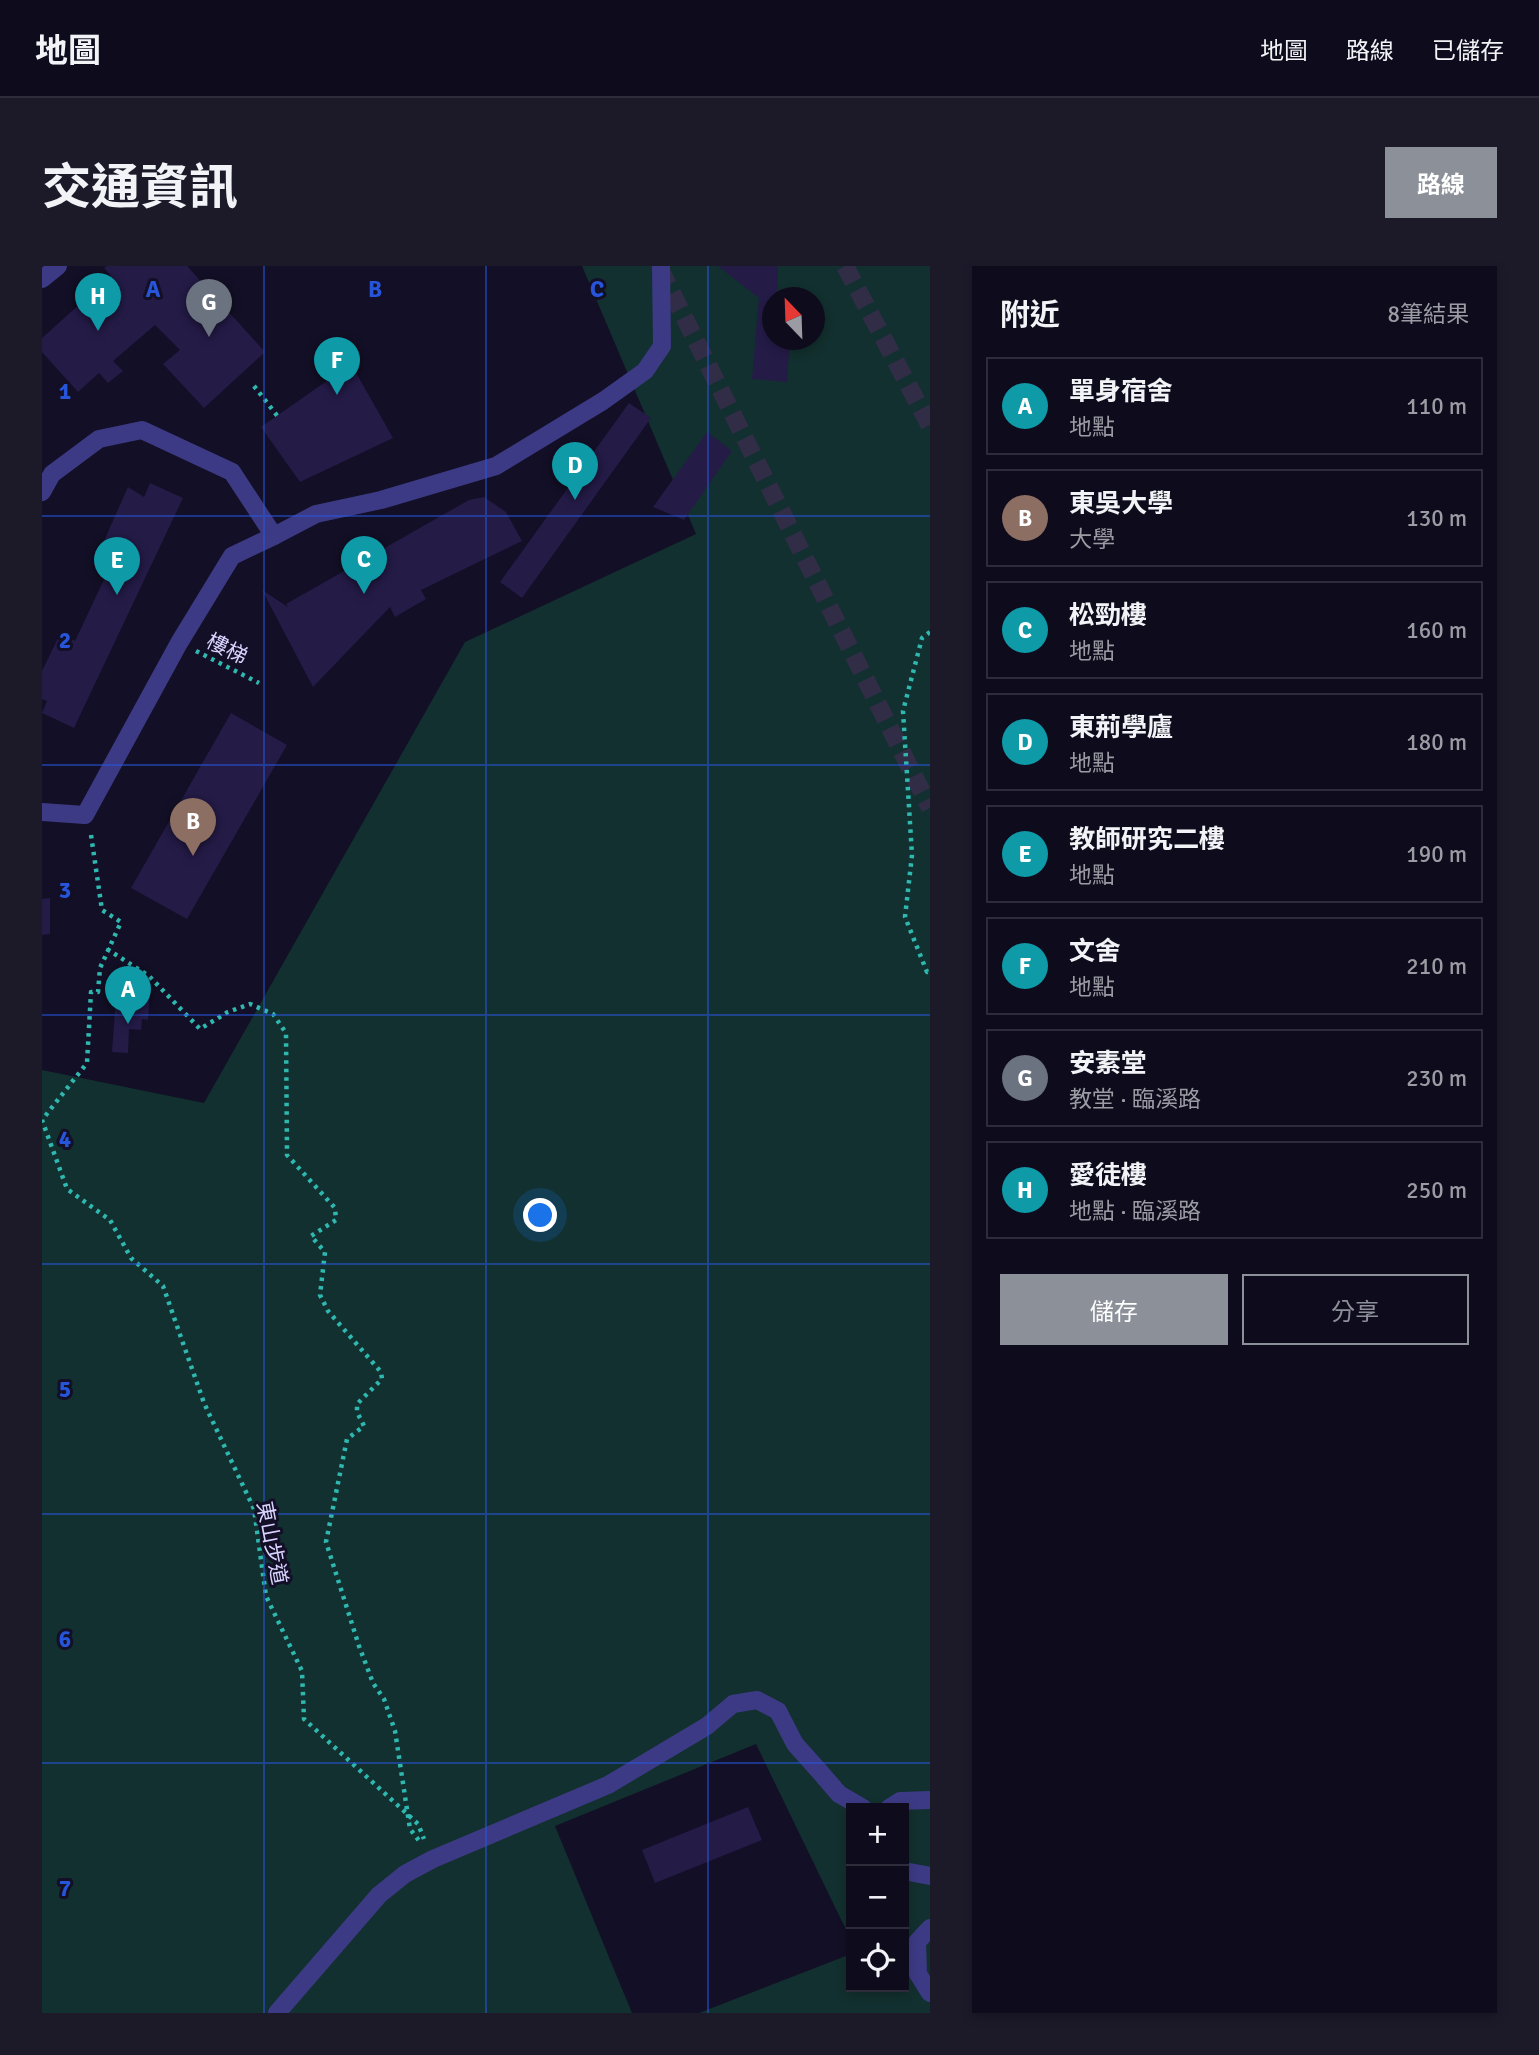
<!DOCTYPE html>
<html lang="zh-TW">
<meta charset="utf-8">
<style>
:root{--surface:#0e0b1c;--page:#1c1929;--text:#f1f3f6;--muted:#9b9ba3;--line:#2e2b3b;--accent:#8c9099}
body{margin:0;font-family:Signika,"Noto Sans TC",sans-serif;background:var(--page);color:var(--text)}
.controls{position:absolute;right:21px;bottom:21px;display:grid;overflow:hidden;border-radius:0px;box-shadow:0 4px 10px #0003}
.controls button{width:63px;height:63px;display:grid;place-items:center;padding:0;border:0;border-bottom:2px solid var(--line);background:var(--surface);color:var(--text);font:35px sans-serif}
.compass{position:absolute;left:720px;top:21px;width:63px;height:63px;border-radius:50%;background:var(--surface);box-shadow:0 4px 10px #0003;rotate:337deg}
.you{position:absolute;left:499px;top:950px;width:24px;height:24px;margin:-18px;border:5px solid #fff;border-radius:50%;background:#1a73e8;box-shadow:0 0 0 10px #1a73e833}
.badge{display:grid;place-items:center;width:46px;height:46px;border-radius:50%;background:var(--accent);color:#fff;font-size:23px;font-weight:700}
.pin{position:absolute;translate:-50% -58px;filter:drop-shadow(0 2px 4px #0008)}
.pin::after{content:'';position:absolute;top:37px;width:24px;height:21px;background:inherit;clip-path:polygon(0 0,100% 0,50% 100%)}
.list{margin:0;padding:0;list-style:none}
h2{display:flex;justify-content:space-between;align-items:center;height:91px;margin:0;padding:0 28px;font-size:30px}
h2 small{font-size:23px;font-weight:400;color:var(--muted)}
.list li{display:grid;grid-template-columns:46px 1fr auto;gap:21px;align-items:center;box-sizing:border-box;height:98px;margin:0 14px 14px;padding:0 14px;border:2px solid var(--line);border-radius:0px}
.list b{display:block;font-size:26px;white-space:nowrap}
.list p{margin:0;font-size:23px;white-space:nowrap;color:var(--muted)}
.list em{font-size:23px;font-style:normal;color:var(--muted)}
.actions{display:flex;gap:14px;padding:21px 28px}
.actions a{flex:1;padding:16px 0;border:2px solid var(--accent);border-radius:0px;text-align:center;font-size:24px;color:var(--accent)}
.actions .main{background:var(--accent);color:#fff}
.icon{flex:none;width:38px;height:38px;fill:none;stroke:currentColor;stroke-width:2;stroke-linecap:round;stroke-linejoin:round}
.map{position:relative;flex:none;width:888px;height:1747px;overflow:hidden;border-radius:0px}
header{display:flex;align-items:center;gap:42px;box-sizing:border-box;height:98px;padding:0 35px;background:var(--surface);border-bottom:2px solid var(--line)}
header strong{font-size:33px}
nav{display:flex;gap:38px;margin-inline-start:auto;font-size:24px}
.intro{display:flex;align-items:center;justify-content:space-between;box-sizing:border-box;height:168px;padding:0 42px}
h1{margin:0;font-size:49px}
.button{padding:18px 32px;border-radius:0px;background:var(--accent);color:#fff;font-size:24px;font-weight:700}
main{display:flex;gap:42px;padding:0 42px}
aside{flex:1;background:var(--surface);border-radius:0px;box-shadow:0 4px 10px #0003}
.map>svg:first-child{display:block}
.green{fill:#12302f;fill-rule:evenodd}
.building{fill:#241b47}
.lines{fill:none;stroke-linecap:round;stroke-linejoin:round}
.major-tunnel{stroke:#312d47;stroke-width:18;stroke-dasharray:18 9;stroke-linecap:butt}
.path{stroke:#2fb8b0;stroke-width:4.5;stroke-dasharray:3.5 5;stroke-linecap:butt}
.minor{stroke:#3d3a85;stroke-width:18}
.grid{fill:none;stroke:#2655da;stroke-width:2;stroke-opacity:0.55}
.labels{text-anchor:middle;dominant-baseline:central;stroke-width:6;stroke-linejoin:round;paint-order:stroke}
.street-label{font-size:21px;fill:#d9d4ff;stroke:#130f26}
.grid-label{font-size:23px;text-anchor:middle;font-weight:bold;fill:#2655da;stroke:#130f26;stroke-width:6;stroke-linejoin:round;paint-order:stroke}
</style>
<header>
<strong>地圖</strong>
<nav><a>地圖</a><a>路線</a><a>已儲存</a></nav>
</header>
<div class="intro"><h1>交通資訊</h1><a class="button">路線</a></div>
<main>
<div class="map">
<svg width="888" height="1747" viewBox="0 0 888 1747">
<rect width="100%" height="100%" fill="#130f26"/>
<path class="green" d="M 540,0 L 888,0 L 888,1747 L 657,1747 L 809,1688 L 809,1721 L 862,1721 L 862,1542 L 809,1542 L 809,1674 L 714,1478 L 513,1560 L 590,1747 L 0,1747 L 0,804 L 162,837 L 423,376 L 654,268 ZM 730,32 L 772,32 L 772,74 L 730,74 Z"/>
<g class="building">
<polygon points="65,0 145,0 223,86 162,142 121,98 138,84 113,59 71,95 81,105 66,117 57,107 36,126 0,86 0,72 69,10 62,2"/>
<polygon points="676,0 736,0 735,28 751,29 751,32 730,32 730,74 748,74 745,116 710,113 717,32"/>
<polygon points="309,98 351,172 258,216 219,161"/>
<polygon points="587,137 609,152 480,332 458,316"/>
<polygon points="665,166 690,185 642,254 611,241"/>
<polygon points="108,217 141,232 32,462 0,447 5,435 0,433 0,405 19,366 33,375 77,282 62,275 86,221 102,231"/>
<polygon points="442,231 464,246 480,275 379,324 384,333 353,351 348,341 271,421 220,324 246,341 244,338 427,234"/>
<polygon points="189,447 245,479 145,653 89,622"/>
<polygon points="8,632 8,668 0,669 0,633"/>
<polygon points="90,721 108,722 106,754 100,753 99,764 87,763 86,787 70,786 74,732 90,733"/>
<polygon points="706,1541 720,1574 613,1617 600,1584"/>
</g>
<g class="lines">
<g class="major-tunnel">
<polyline points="803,0 888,160"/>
<polyline points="618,3 888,542"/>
</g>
<g class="path">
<polyline points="212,120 237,152"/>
<polyline points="888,366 880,372 861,445 870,589 863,651 885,706 888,705"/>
<polyline points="154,385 217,417"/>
<polyline points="49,569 60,644 79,656 58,702 56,726 49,726 45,797 0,854 25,923 68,954 89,992 121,1020 162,1137 212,1243 224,1330 260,1405 262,1453 376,1558 382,1573"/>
<polyline points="65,683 107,710 158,763 186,746 208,738 231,748 244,767 245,889 293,942 294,954 269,970 283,986 278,1029 286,1045 339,1106 340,1113 315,1138 315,1146 322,1160 305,1173 284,1276 317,1380 331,1417 342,1433 353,1465 368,1563 378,1576"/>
</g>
<g class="minor">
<polyline points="0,13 16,0"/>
<polyline points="0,226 10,208 57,173 100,164 190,206 232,270 190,290 137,377 43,549 0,546"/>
<polyline points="232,270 274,248 339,234 454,200 561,135 603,105 620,80 619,0"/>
<polyline points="847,1542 858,1535 888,1534"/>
<polyline points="862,1605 888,1610"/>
<polyline points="888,1662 875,1676 876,1708 888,1727"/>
<polyline points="235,1747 337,1629 363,1608 391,1593 566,1519 665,1460 691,1438 715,1434 736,1445 753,1478 778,1506 797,1528 821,1542"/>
</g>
</g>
<path class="grid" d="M 222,0 L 222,1747M 444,0 L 444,1747M 666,0 L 666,1747M 0,250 L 888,250M 0,499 L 888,499M 0,749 L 888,749M 0,998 L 888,998M 0,1248 L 888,1248M 0,1497 L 888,1497"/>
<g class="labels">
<g class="street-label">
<text transform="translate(185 383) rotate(26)">樓梯</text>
<text transform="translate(230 1277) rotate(79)">東山步道</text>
</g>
</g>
<g class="grid-label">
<text x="111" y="31">A</text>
<text x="333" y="31">B</text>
<text x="555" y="31">C</text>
<text x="23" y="133">1</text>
<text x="23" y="382">2</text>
<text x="23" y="632">3</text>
<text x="23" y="881">4</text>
<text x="23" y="1131">5</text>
<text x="23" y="1381">6</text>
<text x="23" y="1630">7</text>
</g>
</svg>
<div class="controls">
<button>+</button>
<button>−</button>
<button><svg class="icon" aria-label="locate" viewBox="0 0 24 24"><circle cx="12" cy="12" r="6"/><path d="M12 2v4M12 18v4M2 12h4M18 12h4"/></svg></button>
</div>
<svg class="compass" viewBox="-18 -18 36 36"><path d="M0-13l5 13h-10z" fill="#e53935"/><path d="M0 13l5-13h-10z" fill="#9b9ba3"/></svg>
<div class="you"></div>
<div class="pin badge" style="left:86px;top:758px;background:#0f9aa8">A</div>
<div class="pin badge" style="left:151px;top:590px;background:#8d6e63">B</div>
<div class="pin badge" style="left:322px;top:328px;background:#0f9aa8">C</div>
<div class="pin badge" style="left:533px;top:234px;background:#0f9aa8">D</div>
<div class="pin badge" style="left:75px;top:329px;background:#0f9aa8">E</div>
<div class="pin badge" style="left:295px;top:129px;background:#0f9aa8">F</div>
<div class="pin badge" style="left:167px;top:71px;background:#6b7280">G</div>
<div class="pin badge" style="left:56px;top:65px;background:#0f9aa8">H</div>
</div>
<aside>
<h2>附近<small>8筆結果</small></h2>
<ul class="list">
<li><span class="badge" style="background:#0f9aa8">A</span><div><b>單身宿舍</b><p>地點</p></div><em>110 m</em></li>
<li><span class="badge" style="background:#8d6e63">B</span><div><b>東吳大學</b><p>大學</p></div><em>130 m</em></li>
<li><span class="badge" style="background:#0f9aa8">C</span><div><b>松勁樓</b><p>地點</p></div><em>160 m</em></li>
<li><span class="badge" style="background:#0f9aa8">D</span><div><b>東荊學廬</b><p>地點</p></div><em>180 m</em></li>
<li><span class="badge" style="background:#0f9aa8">E</span><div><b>教師研究二樓</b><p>地點</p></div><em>190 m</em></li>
<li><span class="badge" style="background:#0f9aa8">F</span><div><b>文舍</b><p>地點</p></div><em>210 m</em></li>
<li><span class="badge" style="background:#6b7280">G</span><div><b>安素堂</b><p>教堂 · 臨溪路</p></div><em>230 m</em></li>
<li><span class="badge" style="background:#0f9aa8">H</span><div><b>愛徒樓</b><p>地點 · 臨溪路</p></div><em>250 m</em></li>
</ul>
<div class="actions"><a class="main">儲存</a><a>分享</a></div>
</aside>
</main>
